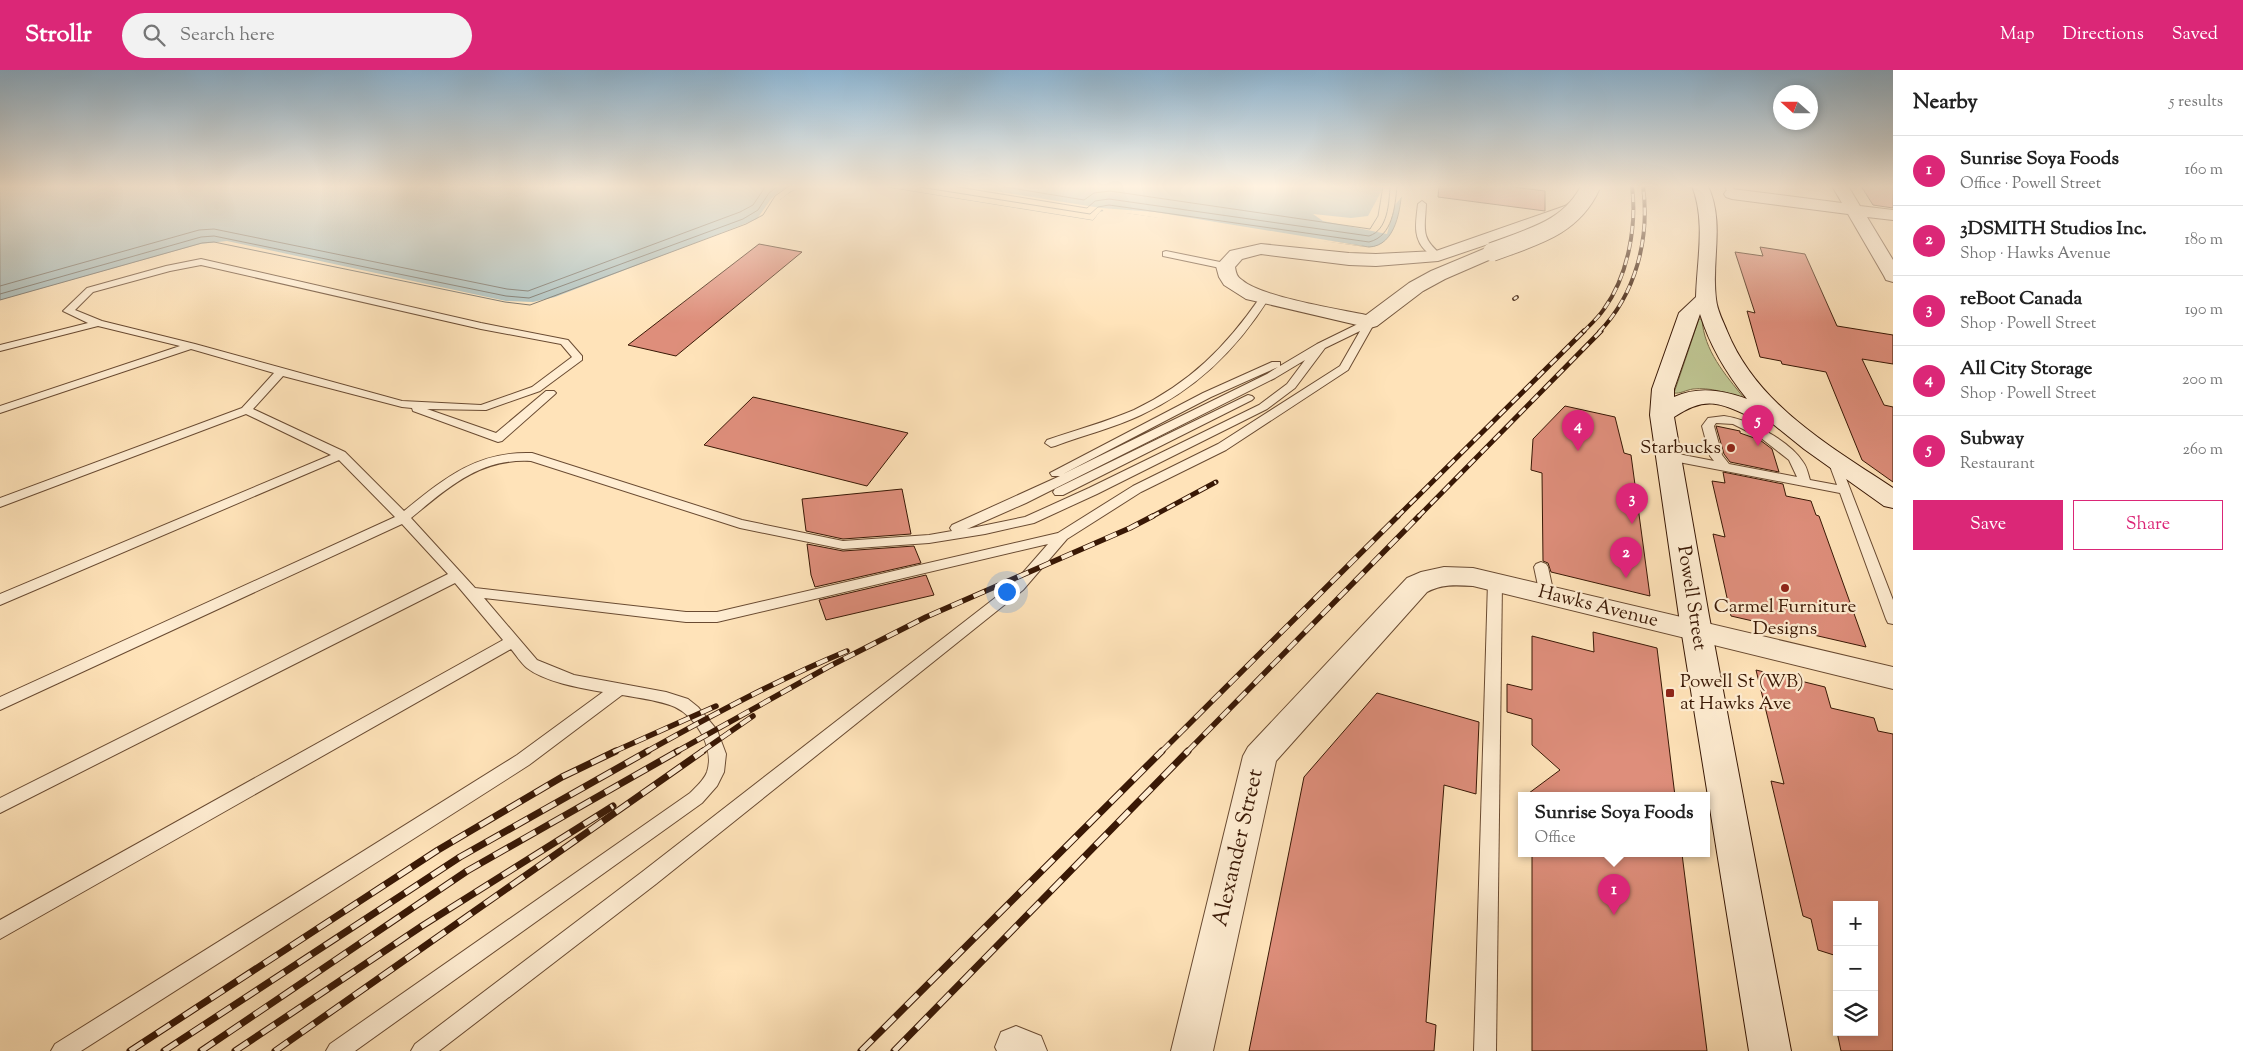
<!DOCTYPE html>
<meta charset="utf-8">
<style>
:root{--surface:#fff;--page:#f2f2f2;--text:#222;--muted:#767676;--line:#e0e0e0;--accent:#db2777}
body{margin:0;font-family:"Sorts Mill Goudy",serif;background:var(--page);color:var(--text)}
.controls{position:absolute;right:15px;bottom:15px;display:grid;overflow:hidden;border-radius:0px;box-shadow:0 2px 8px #0003}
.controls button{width:45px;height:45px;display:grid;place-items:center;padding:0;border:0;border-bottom:1px solid var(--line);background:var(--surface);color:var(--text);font:25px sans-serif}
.compass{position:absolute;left:1773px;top:15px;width:45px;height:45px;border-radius:50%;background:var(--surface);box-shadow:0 2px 8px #0003;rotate:291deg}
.you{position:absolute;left:1006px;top:521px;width:18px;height:18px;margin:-12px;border:4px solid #fff;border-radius:50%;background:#1a73e8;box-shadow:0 0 0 8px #1a73e833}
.badge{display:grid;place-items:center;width:32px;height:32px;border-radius:50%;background:var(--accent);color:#fff;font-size:16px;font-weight:700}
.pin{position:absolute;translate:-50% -41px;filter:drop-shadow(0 1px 2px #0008)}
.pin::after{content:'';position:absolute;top:26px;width:18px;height:15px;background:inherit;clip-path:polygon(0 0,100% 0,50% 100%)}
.popup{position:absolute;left:1518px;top:722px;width:192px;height:65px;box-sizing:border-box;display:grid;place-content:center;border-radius:0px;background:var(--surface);filter:drop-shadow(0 1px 4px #0005);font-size:16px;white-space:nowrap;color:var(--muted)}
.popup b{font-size:19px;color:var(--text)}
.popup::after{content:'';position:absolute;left:50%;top:100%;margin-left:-10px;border:10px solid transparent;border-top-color:var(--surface)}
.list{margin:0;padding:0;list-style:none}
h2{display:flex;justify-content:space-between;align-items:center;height:65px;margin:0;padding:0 20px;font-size:21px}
h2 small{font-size:16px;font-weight:400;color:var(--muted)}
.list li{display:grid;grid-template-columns:32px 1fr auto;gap:15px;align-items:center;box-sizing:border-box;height:70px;padding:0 20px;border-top:1px solid var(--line)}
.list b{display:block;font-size:19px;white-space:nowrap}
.list p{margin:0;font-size:16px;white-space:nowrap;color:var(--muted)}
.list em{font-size:16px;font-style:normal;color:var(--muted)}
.actions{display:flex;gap:10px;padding:15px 20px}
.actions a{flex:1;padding:11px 0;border:1px solid var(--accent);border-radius:0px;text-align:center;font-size:18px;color:var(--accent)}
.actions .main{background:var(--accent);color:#fff}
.icon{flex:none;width:28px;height:28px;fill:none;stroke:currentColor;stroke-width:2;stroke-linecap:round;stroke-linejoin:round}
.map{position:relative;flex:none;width:1893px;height:981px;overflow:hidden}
header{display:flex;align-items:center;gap:30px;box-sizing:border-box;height:70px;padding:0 25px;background:var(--accent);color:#fff}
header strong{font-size:24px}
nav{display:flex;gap:28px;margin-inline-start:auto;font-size:18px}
.search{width:350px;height:45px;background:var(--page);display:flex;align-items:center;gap:12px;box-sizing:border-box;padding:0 18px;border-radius:28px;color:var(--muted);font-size:19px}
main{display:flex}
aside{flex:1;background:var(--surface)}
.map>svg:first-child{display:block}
.green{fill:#bec491;stroke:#7c6e4b}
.water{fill:#a5bbba;stroke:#7a7a72}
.pier{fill:#ffe3b9}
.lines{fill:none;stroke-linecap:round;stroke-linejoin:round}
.shore{stroke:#6f6a60;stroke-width:1}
.building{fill:#de8e7b;stroke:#391805}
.service-casing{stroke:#6a4b32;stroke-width:2}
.minor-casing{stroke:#6a4b32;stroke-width:2}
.secondary-casing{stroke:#391805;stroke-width:2}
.service{fill:#ffedd2;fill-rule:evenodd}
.minor{fill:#ffedd2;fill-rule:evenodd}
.secondary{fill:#ffedd2;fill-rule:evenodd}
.rail-far3-casing{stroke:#391805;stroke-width:4}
.rail-far2-casing{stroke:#391805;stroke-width:5}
.rail-far1-casing{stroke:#391805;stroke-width:5.5}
.rail-casing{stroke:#391805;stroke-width:7}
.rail-far3{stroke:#ffedd2;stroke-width:2.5;stroke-dasharray:8;stroke-linecap:butt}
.rail-far2{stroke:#ffedd2;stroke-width:3;stroke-dasharray:9;stroke-linecap:butt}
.rail-far1{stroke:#ffedd2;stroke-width:4;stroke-dasharray:12;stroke-linecap:butt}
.rail{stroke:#ffedd2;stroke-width:5;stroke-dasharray:16;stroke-linecap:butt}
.minor-bridge-casing{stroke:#6a4b32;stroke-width:20;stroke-linecap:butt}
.minor-bridge{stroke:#ffedd2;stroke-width:18}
.poi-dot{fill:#8f2418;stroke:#ffedd2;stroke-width:2}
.labels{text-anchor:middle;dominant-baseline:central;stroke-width:4.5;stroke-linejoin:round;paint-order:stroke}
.poi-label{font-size:19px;fill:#391805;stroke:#ffedd2;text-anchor:end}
.street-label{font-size:19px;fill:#391805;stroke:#ffedd2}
.near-street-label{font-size:22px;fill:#391805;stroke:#ffedd2}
</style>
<header>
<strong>Strollr</strong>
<div class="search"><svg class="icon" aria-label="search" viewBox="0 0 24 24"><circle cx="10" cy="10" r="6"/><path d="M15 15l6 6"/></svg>Search here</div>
<nav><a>Map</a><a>Directions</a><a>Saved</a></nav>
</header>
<main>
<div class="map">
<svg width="1893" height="981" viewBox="0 0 1893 981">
<rect width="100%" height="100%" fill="#ffe3b9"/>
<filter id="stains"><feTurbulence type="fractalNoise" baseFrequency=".004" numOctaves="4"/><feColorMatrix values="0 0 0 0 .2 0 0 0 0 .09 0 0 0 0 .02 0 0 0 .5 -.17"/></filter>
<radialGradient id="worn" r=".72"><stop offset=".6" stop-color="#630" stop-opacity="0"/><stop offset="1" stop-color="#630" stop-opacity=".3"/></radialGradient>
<path class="green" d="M 1699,249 L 1702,249 C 1704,281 1725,304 1744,328 C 1727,323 1710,317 1693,319 C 1686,320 1680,324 1674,323 Z"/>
<g class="water">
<path d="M 0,116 L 804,116 C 785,122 777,131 766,148 L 531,240 L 214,177 L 0,235 Z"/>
<path d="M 882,116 L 1402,116 C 1401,138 1396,176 1369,177 L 1108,140 L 1100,141 L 1093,150 Z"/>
</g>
<g class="pier">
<polygon points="791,116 807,116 791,121 780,130 781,133 768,150 749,161 532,242 503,240 213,180 204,181 0,238 0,230 200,174 227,171 506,231 533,232 555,227 757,149 771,129 780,121"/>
<polygon points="882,116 963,116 1101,138 1155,142 1369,177 1245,162 1133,144 1104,142 1102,139 1093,150"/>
<polygon points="1381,116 1404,116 1404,124 1395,135 1387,164 1323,151 1313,144 1351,148 1368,146 1382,120"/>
</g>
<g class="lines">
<g class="shore">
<path d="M 913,116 L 1090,144 L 1098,137 L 1109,135 L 1369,172 C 1393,166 1395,137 1397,116"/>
<path d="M 952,116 L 1087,138 L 1095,131 L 1109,129 L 1369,166 C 1388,160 1389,133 1390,116"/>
<polyline points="999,116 1084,130 1094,123 1110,121 1370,159 1378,146 1383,116"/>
<polyline points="0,216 199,160 214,159 507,219 528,221 740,142 753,135 766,116"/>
<polyline points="0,224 201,167 214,166 506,226 529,228 743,149 758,140 769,123 778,116"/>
<polyline points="0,230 202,173 214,172 505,232 530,235 746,154 763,145 775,126 789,116"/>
</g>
</g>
<g class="building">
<polygon points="1439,116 1505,116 1545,121 1545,141 1438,127"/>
<polygon points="1861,116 1893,116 1893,138 1873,135"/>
<polygon points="759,174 802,182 676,286 628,275"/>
<polygon points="1760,177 1805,184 1837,256 1893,265 1893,294 1862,289 1884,335 1893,337 1893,412 1862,390 1826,302 1782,294 1781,291 1760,287 1747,241 1755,243 1735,182 1763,186"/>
<polygon points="753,327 908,363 867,416 704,375"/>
<polygon points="1565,336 1615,347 1624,383 1631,385 1650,526 1551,502 1548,493 1543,491 1542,403 1531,400 1533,369"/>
<polygon points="1716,356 1740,361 1740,363 1760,370 1772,379 1779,402 1730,392 1724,384"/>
<polygon points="1723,402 1783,414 1786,426 1811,431 1816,445 1819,446 1866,577 1731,546 1713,464 1725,467 1712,411 1725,413"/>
<polygon points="902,419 911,464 843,469 806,461 802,429"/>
<polygon points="807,474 843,481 914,476 921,493 815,517 811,505"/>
<polygon points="926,505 934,525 826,550 819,530"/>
<polygon points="1593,562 1657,578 1675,726 1525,726 1560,700 1532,675 1532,649 1507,642 1507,614 1532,620 1532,566 1594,582"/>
<polygon points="1756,600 1825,617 1831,638 1874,648 1878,661 1893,664 1893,981 1841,981 1837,962 1874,962 1874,835 1837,835 1837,886 1818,880 1811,849 1803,846 1771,711 1784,714"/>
<polygon points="1377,623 1479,652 1476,724 1444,715 1426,952 1436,955 1434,981 1249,981 1304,707"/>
<polygon points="1532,784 1682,784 1707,981 1532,981"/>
</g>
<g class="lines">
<g class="service-casing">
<g id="service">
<polygon points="1725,116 1733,116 1735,126 1729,126"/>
<path d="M 1422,131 L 1426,134 C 1425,158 1420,168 1441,184 L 1441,188 C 1435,189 1432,186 1427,182 C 1412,169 1416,152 1418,134 Z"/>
<polygon points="1166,181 1225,193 1230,196 1225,199 1163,186 1163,182"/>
<path d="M 201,189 L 481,253 L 568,270 L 582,286 L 582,290 L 540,321 L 486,340 L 427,339 L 496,363 L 546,321 L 554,321 L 556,323 L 554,325 L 502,371 L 498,372 L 413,341 L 412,338 L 402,337 L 283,306 L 253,339 L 345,382 L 404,441 C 445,408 477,381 532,383 L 742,450 L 843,471 L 929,465 L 952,461 L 950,458 L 952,455 L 1060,406 L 1052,406 L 1050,403 L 1203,323 L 1272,292 L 1280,292 L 1280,296 L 1317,274 L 1366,250 L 1370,249 L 1375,252 L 1348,300 L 1226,380 L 1141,422 L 1067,469 L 1023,520 L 656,814 L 439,981 L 411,981 L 415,974 L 642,802 L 1013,514 L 1048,474 L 717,552 L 686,552 L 484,528 L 537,590 L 574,605 L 666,622 L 688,629 L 698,637 L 717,660 L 726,684 L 724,702 L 717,716 L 702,733 L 355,981 L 326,981 L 330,974 L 690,723 C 696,717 704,710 707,702 C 715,678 696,647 675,637 C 658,630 639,628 622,625 L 529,695 L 81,981 L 51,981 L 55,974 L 517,685 L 603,622 C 580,618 545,612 527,598 C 521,593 516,585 511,579 L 0,869 L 0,850 L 503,570 L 455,513 L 0,743 L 0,728 L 448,504 L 402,454 L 0,640 L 0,627 L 395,447 L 339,390 L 0,535 L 0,524 L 331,385 L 246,344 L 0,437 L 0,428 L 242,338 L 274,303 L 191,279 L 0,343 L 0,336 L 180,276 L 98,256 L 0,281 L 0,275 L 88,253 L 63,241 L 87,218 L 166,196 ZM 201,195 L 481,259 L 561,274 L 572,287 L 532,317 L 481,335 L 402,331 L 195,274 L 102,251 L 75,240 L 93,222 L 170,201 ZM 1360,261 L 1340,296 L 1218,374 L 1133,416 L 1058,463 L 717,542 L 686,542 L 475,518 L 411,448 C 449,417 480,388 531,391 L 740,458 L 843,479 L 929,473 L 985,464 L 1034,453 L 1097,424 L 1267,339 L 1295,318 L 1325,278 ZM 1305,290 L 1287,314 L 1259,335 L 1089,418 L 1025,447 L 967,459 L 1026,433 L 1275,308 ZM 1278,297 L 1267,304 L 1063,404 L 1211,327 Z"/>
<path d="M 1264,225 L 1269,228 C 1237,279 1197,319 1141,345 C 1114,358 1084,365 1055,376 L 1051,377 L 1045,373 L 1047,370 C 1076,360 1106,352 1134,340 C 1190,313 1226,277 1261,226 Z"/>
<polygon points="1248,325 1252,326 1254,328 1252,330 1063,425 1055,425 1053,422 1055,419"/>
<path d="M 1724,346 C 1748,349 1789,370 1803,392 C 1807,397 1808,404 1810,410 L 1837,415 L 1827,388 L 1829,385 L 1837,385 L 1893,530 L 1893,554 L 1888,553 L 1886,549 L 1840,423 L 1668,390 L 1662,386 L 1668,382 L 1714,391 L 1710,386 L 1702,356 L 1708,348 ZM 1716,353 L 1733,354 L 1761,368 L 1789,390 L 1797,407 L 1729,394 L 1722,385 L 1714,356 Z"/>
<polygon points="1541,492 1546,494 1548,497 1554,525 1552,528 1542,528 1540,525 1534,497 1536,494"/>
<polygon points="1495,507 1500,509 1502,512 1496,981 1474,981 1488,512 1490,509"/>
</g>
</g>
<g class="minor-casing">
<g id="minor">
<polygon points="1832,116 1848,116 1860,136 1893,140 1893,150 1867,147 1893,190 1893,212 1886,210 1884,206 1848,144 1732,129 1726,127 1724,124 1726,121 1732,119 1842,133"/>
<path d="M 1585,125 L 1591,126 L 1593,130 L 1577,144 L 1438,191 L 1376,196 L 1349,195 L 1261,184 L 1242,189 L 1235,197 C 1236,203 1237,207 1242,210 C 1261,227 1338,239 1366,245 L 1409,213 L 1431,201 L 1486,178 L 1492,177 L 1498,178 L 1501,182 L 1498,186 L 1445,209 L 1423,221 L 1377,256 L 1370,258 L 1246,229 L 1224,215 L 1219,207 L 1216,196 L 1230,181 L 1261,174 L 1349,183 L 1376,184 L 1436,181 L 1565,136 L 1579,126 Z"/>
<path d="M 1444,497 L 1473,498 L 1893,597 L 1893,619 L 1473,516 C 1456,515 1442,514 1427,522 L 1276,691 L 1213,981 L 1171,981 L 1243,686 L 1248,677 L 1407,508 L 1421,502 Z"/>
<polygon points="1016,956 1041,966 1047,981 997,981 995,977 1001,962"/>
</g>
</g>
<g class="secondary-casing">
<path id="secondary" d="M 1692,116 L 1708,116 C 1725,153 1711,190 1716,229 C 1717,240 1723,251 1727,261 C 1757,335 1830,376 1893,418 L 1893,438 L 1884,436 L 1804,379 L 1773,354 C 1765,355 1758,351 1751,347 C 1719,332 1705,326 1674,347 L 1709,546 L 1791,981 L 1749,981 L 1679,546 L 1650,345 L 1652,319 L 1679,243 L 1696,227 C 1697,190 1706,151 1692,116 ZM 1700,244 C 1710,276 1726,303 1747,329 C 1723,320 1698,316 1674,327 L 1674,319 Z"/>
</g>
<use href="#service" class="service"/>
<use href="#minor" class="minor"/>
<use href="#secondary" class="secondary"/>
<g class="rail-far3-casing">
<g id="rail-far3">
<polyline points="1514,229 1517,227"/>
<path d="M 1583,262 C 1590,255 1598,248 1604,239 C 1628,206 1637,156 1632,116"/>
<path d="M 1599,262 C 1636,224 1650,168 1643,116"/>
</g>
</g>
<g class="rail-far2-casing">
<g id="rail-far2">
<polyline points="1151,447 1216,412"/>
<polyline points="1397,447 1584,261"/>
<polyline points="1418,447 1601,261"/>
</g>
</g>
<g class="rail-far1-casing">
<g id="rail-far1">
<polyline points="613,682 716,636"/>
<path d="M 646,682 C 712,645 777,610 847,581"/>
<polyline points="676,682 828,597 926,547 1130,458 1153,446"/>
<polyline points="701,682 753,646"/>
<polyline points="1161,682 1398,446"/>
<polyline points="1187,682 1419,446"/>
</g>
</g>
<g class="rail-casing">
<g id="rail">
<polyline points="130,981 438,780 562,707 616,681"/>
<polyline points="164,981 460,787 648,681"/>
<polyline points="201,981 467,801 678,681"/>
<polyline points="235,981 422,856 613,736"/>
<polyline points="275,981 703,681"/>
<polyline points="861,981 1162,681"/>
<polyline points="894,981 1188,681"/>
</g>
</g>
<use href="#rail-far3" class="rail-far3"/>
<use href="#rail-far2" class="rail-far2"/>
<use href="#rail-far1" class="rail-far1"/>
<use href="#rail" class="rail"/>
<g class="minor-bridge-casing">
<path id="minor-bridge" d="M 1492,182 C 1532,167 1572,158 1591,116"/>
</g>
<use href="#minor-bridge" class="minor-bridge"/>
</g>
<linearGradient id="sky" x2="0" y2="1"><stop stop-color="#8db7d6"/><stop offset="0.46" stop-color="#fff2e0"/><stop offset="1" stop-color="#fff2e0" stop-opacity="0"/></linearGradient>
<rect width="1893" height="253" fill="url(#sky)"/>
<g class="poi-dot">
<circle cx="1731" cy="378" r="5"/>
<circle cx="1785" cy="518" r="5"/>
<rect x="1665" y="618" width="10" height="10" rx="2.5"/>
</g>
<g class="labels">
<g class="poi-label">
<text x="1721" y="378">Starbucks</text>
<text x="1785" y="537" text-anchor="middle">Carmel Furniture<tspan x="1785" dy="22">Designs</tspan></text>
<text x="1680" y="612" text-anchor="start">Powell St (WB)<tspan x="1680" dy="22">at Hawks Ave</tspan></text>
</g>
<g class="street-label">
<text transform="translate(1691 528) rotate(81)">Powell Street</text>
<text transform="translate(1598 537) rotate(14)">Hawks Avenue</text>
</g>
<g class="near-street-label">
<text transform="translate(1239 778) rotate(-77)">Alexander Street</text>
</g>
</g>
<rect width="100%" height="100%" filter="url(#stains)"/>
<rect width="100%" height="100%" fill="url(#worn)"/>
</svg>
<div class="controls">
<button>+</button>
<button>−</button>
<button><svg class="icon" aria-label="layers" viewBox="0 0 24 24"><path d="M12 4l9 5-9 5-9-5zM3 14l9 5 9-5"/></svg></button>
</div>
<svg class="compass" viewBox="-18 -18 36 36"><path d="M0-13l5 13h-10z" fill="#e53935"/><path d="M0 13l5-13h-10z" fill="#767676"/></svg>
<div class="you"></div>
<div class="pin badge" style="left:1614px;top:845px">1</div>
<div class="popup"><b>Sunrise Soya Foods</b>Office</div>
<div class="pin badge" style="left:1626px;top:508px">2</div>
<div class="pin badge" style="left:1632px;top:454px">3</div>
<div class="pin badge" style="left:1578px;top:381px">4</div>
<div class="pin badge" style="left:1758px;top:376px">5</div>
</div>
<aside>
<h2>Nearby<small>5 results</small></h2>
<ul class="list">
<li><span class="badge">1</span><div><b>Sunrise Soya Foods</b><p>Office · Powell Street</p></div><em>160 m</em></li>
<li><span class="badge">2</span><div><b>3DSMITH Studios Inc.</b><p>Shop · Hawks Avenue</p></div><em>180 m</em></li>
<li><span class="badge">3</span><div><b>reBoot Canada</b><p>Shop · Powell Street</p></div><em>190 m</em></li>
<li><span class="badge">4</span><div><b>All City Storage</b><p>Shop · Powell Street</p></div><em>200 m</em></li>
<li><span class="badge">5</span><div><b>Subway</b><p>Restaurant</p></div><em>260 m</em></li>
</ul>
<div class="actions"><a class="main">Save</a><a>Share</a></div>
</aside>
</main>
